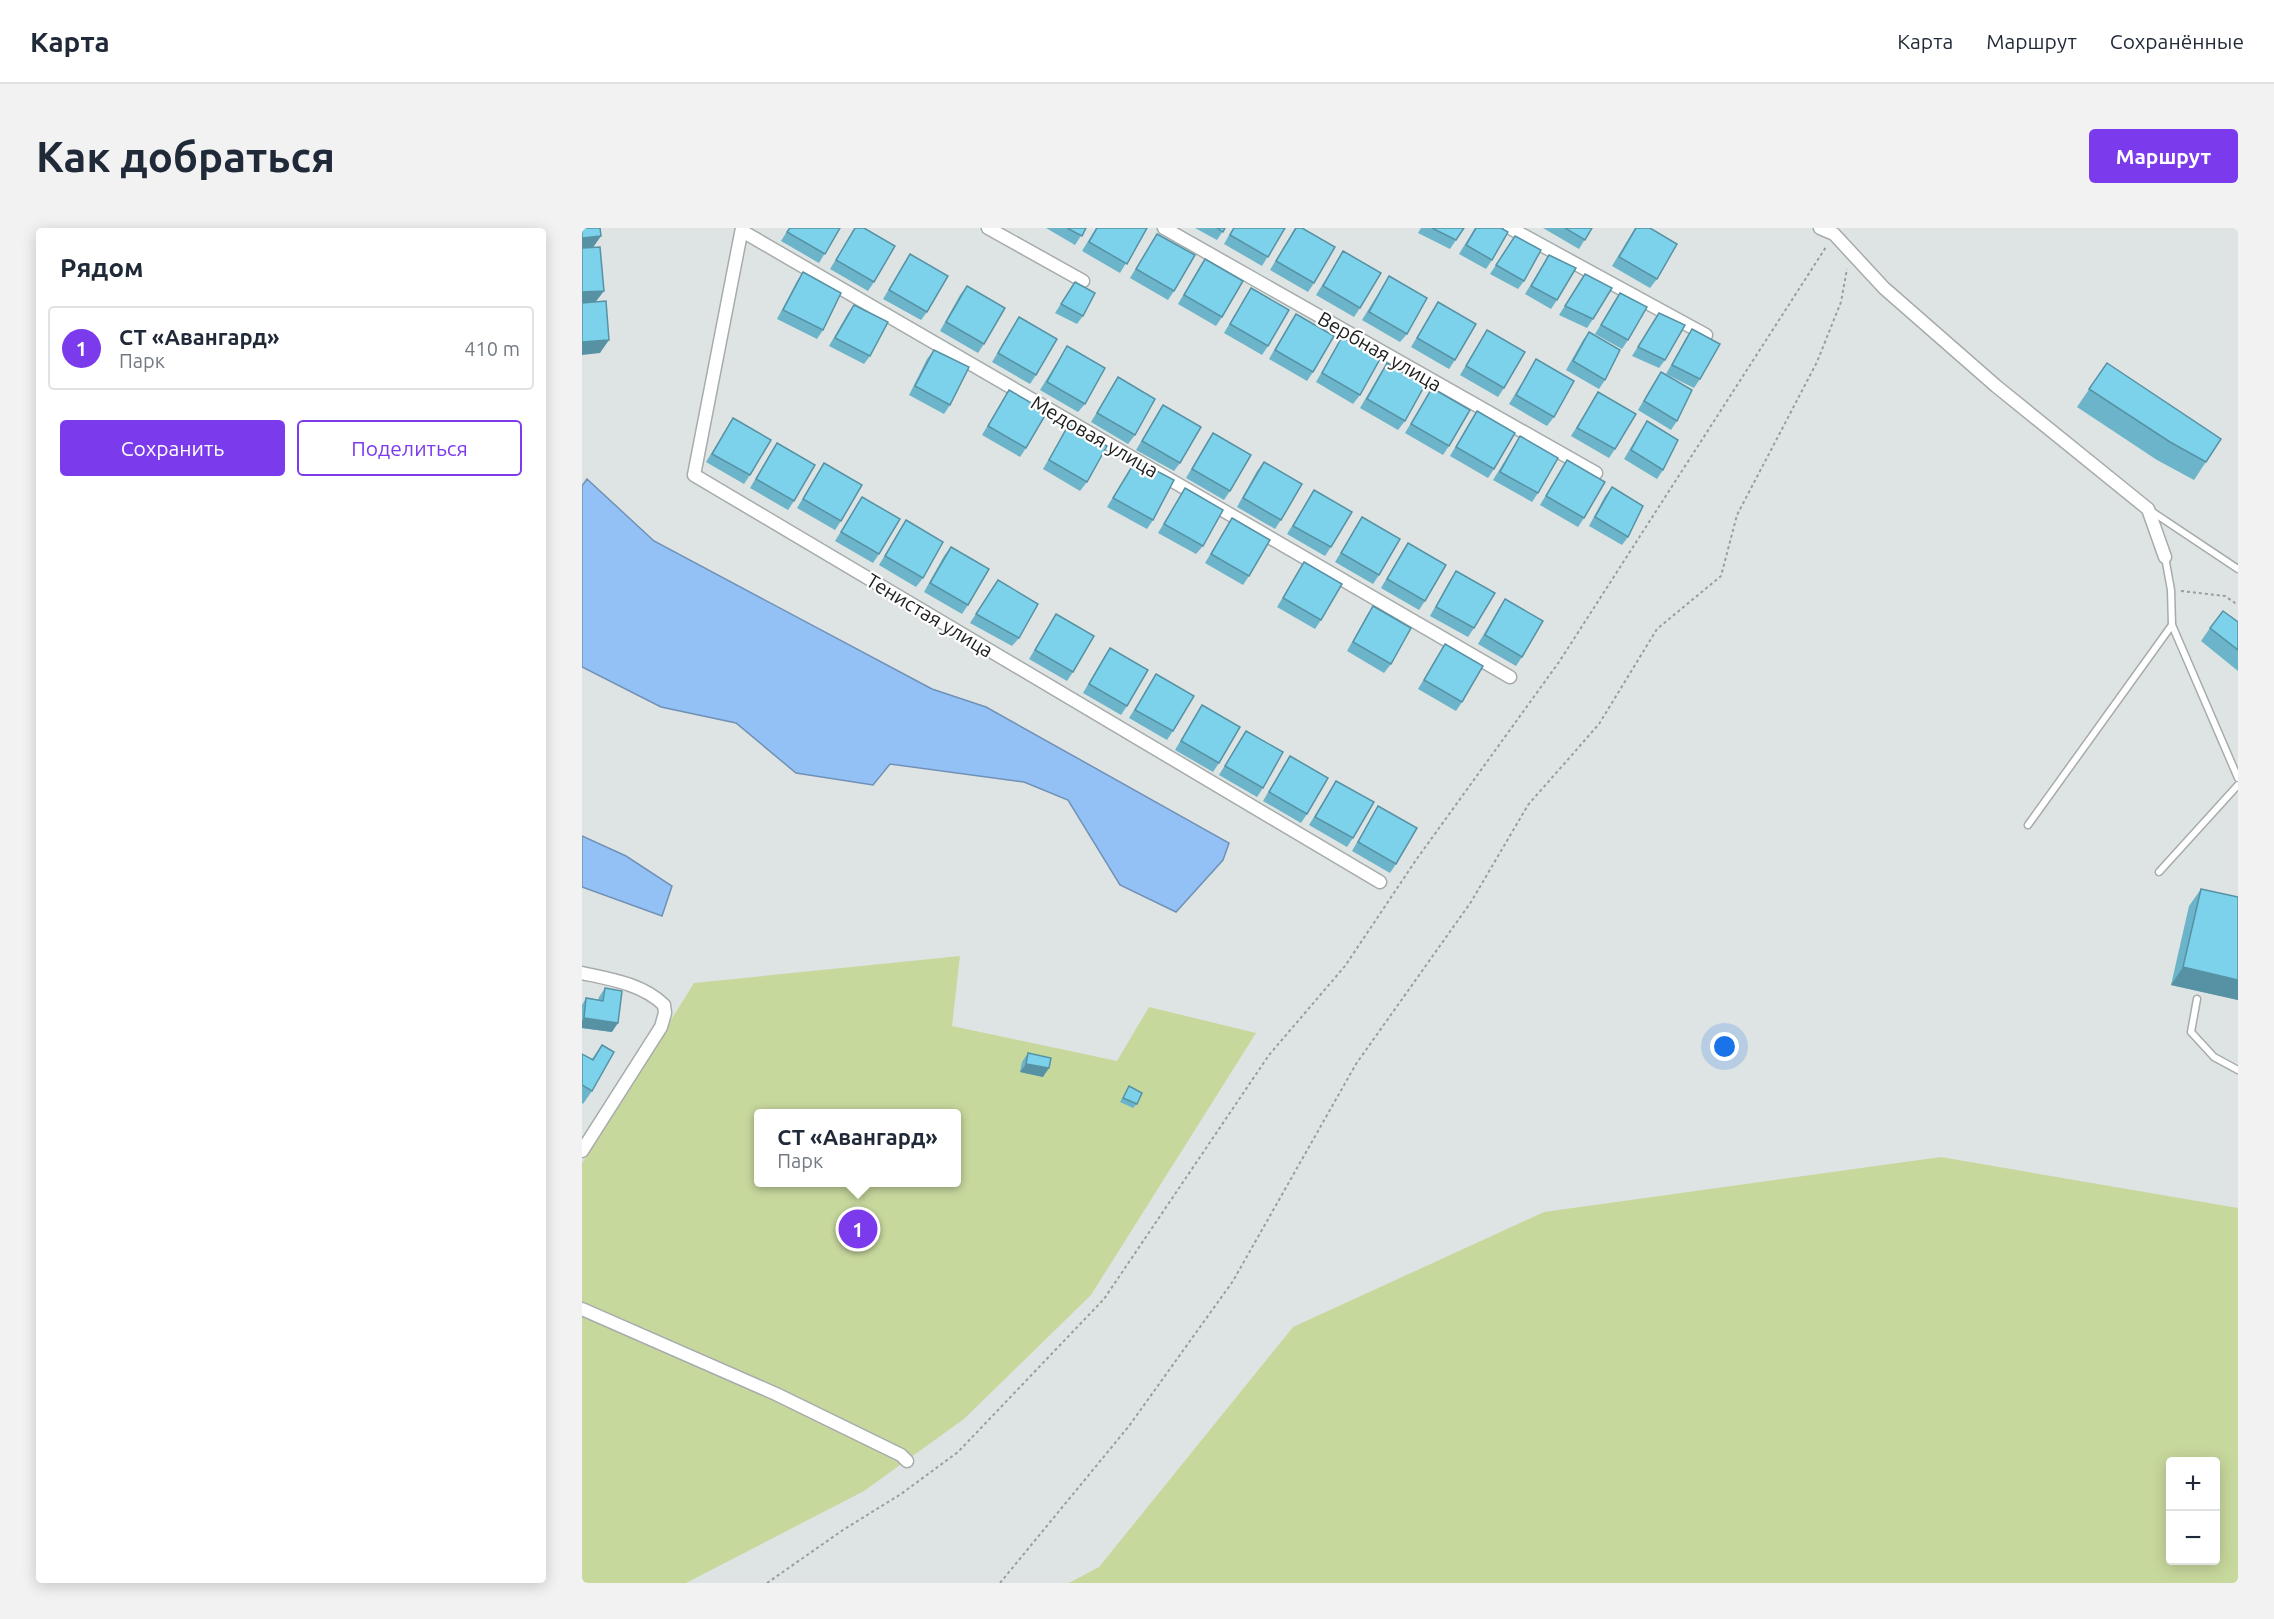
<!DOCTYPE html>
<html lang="ru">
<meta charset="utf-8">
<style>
:root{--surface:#fff;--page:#f2f2f3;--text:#1f2937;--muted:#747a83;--line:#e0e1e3;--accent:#7c3aed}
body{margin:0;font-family:Ubuntu,sans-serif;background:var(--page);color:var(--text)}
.controls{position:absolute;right:18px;bottom:18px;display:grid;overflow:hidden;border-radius:6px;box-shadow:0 3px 15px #0003}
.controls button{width:54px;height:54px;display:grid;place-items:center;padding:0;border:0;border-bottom:2px solid var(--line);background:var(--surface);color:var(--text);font:30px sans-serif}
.you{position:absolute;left:1143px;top:819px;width:21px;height:21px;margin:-15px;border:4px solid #fff;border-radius:50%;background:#1a73e8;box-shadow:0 0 0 9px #1a73e833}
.badge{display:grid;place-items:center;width:39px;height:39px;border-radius:50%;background:var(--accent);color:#fff;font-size:20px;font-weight:700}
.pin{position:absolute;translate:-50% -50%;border:3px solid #fff;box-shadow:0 2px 6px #0006}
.popup{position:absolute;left:172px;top:881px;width:207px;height:78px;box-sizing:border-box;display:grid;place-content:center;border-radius:6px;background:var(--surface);filter:drop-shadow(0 2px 4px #0005);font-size:20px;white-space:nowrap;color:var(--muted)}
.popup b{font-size:22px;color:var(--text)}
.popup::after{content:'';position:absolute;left:50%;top:100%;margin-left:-12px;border:12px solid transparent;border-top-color:var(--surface)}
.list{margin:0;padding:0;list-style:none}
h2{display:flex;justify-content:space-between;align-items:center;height:78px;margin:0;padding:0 24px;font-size:26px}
h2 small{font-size:20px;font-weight:400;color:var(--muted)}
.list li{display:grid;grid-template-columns:39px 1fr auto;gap:18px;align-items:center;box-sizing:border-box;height:84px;margin:0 12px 12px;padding:0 12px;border:2px solid var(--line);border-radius:6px}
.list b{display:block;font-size:22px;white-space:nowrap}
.list p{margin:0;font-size:20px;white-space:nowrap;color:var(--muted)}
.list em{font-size:20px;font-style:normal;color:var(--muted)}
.actions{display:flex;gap:12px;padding:18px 24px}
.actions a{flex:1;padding:14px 0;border:2px solid var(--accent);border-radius:6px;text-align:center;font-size:21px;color:var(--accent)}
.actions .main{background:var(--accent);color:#fff}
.map{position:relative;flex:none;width:1656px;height:1355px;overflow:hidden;border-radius:6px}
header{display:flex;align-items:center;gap:36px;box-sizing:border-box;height:84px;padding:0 30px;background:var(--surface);border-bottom:2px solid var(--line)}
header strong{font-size:28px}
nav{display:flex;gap:33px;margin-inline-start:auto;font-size:21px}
.intro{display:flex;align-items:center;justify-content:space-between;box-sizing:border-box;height:144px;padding:0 36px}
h1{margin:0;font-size:42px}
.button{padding:15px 27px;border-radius:6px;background:var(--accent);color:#fff;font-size:21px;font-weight:700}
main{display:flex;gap:36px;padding:0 36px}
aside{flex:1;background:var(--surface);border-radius:6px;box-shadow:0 3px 15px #0003}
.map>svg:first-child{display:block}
.green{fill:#c7d89d;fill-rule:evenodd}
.water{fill:#93c1f6;stroke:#7091b6;stroke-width:1.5}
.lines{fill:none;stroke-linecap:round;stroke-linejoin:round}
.service-casing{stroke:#a6acab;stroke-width:9}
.minor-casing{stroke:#a6acab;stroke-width:15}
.path{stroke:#999e9d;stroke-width:2;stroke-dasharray:3 3;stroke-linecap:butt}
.service{stroke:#fff;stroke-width:6}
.minor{stroke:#fff;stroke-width:12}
.wall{fill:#6bb4ca}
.shaded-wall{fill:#5792a4}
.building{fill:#7cd1eb;stroke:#5792a4;stroke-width:1.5}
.labels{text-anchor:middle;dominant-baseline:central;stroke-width:4.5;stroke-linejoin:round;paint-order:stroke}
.street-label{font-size:20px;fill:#202222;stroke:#fff}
</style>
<header>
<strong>Карта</strong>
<nav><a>Карта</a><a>Маршрут</a><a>Сохранённые</a></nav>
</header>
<div class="intro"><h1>Как добраться</h1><a class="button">Маршрут</a></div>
<main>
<aside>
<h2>Рядом<small></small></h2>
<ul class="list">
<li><span class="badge">1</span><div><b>СТ «Авангард»</b><p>Парк</p></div><em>410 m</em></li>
</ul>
<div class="actions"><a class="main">Сохранить</a><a>Поделиться</a></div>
</aside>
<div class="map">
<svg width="1656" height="1355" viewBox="0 0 1656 1355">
<rect width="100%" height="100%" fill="#dee4e3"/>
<g class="green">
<path d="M 378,728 L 370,798 L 535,833 L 567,779 L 674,805 L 509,1067 L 382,1191 L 282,1263 L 104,1355 L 0,1355 L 0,935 L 112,755 ZM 177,886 L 375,886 L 375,954 L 177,954 Z"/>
<path d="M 1359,929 L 1656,980 L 1656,1355 L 487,1355 L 517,1339 L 711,1099 L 962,984 ZM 1588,1234 L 1634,1234 L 1634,1332 L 1588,1332 Z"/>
</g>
<g class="water">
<polygon points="5,251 72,313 350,461 404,479 647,615 641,632 594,684 538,657 486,572 442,554 308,536 291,557 214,545 154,495 79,479 0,439 0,258"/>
<polygon points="0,608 44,628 90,658 80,688 0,659"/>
</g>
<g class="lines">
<g class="service-casing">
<g id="service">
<polyline points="1569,283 1656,341"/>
<polyline points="1583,329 1589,362 1590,397 1656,550"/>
<polyline points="1446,597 1590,397"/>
<polyline points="1577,644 1656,557"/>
<polyline points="1615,771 1609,804 1632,829 1656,842"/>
</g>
</g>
<g class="minor-casing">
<g id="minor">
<polyline points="160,0 112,247 798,654"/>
<polyline points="406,0 501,53"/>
<polyline points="582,0 1014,245"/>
<polyline points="928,0 1124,107"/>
<polyline points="1238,0 1252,6 1302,60 1414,158 1566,281 1583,329"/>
<polyline points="160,3 928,449"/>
<path d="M 0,745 C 28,751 61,756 82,777 L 83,785 L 79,799 L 0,923"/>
<polyline points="0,1081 194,1166 319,1227 325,1233"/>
</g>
</g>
<g class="path">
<polyline points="1599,363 1643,368 1656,377"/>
<polyline points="185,1355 261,1302 319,1266 376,1224 522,1071 687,827 763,738 834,632 977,434 1244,19"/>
<polyline points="418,1355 547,1198 651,1053 774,836 889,674 946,577 1017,496 1075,401 1139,348 1155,287 1235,134 1259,74 1265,41"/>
</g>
<use href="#service" class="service"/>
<use href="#minor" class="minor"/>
</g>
<g class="wall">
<polygon points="207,0 258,0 237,35 199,13"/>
<polygon points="273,0 292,54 286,63 248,41"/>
<polygon points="464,0 504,0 493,17"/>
<polygon points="514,0 565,0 538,45 500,23"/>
<polygon points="613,0 643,0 635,12"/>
<polygon points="651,0 703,0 680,38 642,16"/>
<polygon points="713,0 732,55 726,64 688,42"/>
<polygon points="839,0 882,0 868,21 836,5"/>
<polygon points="893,0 919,0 910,32 904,41 877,26"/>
<polygon points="961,0 1010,0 997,21"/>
<polygon points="1053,0 1068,0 1075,51 1068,60 1030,38"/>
<polygon points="575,6 592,63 586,72 548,50"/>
<polygon points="933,8 942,53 936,61 908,46"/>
<polygon points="761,23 778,80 772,89 734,67"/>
<polygon points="328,26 345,84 339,92 301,71"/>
<polygon points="967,27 975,72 969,81 943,66"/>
<polygon points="623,31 640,89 634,98 596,76 617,40"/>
<polygon points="221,44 241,102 235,111 195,91 215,53"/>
<polygon points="1003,46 1011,91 1005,100 977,87"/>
<polygon points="807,48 825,106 818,114 780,92"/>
<polygon points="493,54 501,88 495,96 473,85"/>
<polygon points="385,58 402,116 396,125 358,103 378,67"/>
<polygon points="669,60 686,118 680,127 642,105"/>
<polygon points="1038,65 1046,112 1040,121 1013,106"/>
<polygon points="856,74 873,132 867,141 829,119"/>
<polygon points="272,77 288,128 282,136 247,118 266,85"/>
<polygon points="1077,85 1083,132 1077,140 1050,128"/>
<polygon points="714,86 731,144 725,153 687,131 708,95"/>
<polygon points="437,89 454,147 448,156 410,134"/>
<polygon points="1110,101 1118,151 1112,160 1084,146 1104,110"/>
<polygon points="905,102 922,160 916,169 878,147"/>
<polygon points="1007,104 1023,152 1017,161 984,142 1001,112"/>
<polygon points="760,109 778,167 771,176 734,154"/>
<polygon points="485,118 503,176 496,184 458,162"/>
<polygon points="352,122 368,177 362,186 327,167 345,131"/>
<polygon points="954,131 972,189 965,198 927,176"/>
<polygon points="805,135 823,193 816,202 778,180 799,144"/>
<polygon points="1525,135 1639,211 1612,252 1575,232 1495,179"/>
<polygon points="1079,144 1095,193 1089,202 1056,182 1073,153"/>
<polygon points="536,149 553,207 546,216 509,194"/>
<polygon points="850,160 867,218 861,227 823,205"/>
<polygon points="427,162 444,220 438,229 400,207"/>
<polygon points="1016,164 1033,221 1027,230 989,208"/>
<polygon points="581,177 598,235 592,243 554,222"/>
<polygon points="895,183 912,241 906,250 868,228 889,192"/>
<polygon points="151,190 168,247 162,256 124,234"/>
<polygon points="1065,193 1081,242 1075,251 1042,231 1059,202"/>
<polygon points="487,196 505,254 498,263 461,241"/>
<polygon points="631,205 648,263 642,272 604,250 625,214"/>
<polygon points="938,208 956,265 950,274 911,252"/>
<polygon points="195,215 212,273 206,282 168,260 189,224"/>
<polygon points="554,232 571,292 565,301 525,279"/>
<polygon points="985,232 1002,290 996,299 958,277"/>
<polygon points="682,234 699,292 693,301 655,279 675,243"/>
<polygon points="242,235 259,293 253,302 215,280"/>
<polygon points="1030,259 1046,309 1040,317 1007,298 1023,268"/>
<polygon points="603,260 621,318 614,326 576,305"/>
<polygon points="732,262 749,319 743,328 705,306"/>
<polygon points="280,269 297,326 291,335 253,313"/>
<polygon points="780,289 797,347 791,356 753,334"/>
<polygon points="650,290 667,348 661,357 623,335"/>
<polygon points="324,292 341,350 334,359 297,337"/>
<polygon points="826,315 843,373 837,382 799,360 820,324"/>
<polygon points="369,319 386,377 380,386 342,364 362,328"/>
<polygon points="722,334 739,392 733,401 695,379"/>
<polygon points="874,343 892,400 886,409 848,388 868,352"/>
<polygon points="416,352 437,410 430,418 388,395"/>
<polygon points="923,371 940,429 934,438 896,416 917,380"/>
<polygon points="791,378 809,436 802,445 765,423 785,387"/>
<polygon points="474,386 491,444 485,453 447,431"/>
<polygon points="1656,394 1656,443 1619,413 1628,400"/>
<polygon points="863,416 880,474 874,483 836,461"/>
<polygon points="528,420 545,478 539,487 501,465 522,429"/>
<polygon points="574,446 591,503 585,512 547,490"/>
<polygon points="620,477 637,535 631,544 593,522"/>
<polygon points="664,503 681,560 675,569 637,547"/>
<polygon points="708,528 725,586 719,595 681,573 702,537"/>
<polygon points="754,553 771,610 765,619 727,597"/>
<polygon points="796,578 814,636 808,645 770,623"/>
<polygon points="1619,661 1656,669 1656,772 1589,757 1607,678"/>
<polygon points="23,760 30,804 0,800 0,777 4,770 16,772 17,769"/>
<polygon points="20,817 10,863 1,876 0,875 0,826 10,831"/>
<polygon points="446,825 461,849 438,844 440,834"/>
<polygon points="547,858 555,876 551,880 538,874"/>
</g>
<g class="shaded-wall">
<polygon points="19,8 10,21 0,22 0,10"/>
<polygon points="22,63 12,76 0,77 0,64"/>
<polygon points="27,112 18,125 0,127 0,114"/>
<polygon points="1601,739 1656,752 1656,772 1589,757"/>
<polygon points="2,790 36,795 30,804 0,800 0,793"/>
<polygon points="444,836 467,840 461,849 438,844"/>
</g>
<g class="building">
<polygon points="0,0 18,0 19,8 0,10"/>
<polygon points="208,0 258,0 243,26 205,4"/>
<polygon points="273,0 282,0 313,18 292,54 254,32"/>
<polygon points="485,0 504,0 500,8"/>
<polygon points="515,0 565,0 545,36 507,14"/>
<polygon points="635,0 643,0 641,4"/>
<polygon points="652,0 703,0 686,29 648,7"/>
<polygon points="714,0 720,0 753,19 732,55 694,33"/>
<polygon points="850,0 882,0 874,12"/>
<polygon points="894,0 919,0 926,4 910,32 884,17"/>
<polygon points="983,0 1010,0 1003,12"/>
<polygon points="1054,0 1068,0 1095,16 1075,51 1037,29"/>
<polygon points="575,6 613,27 592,63 554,41"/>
<polygon points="933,8 959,22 942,53 914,37"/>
<polygon points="18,19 22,63 0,64 0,20"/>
<polygon points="761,23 799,45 778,80 741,58"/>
<polygon points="328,26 366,48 345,84 307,62"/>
<polygon points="967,27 994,40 975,72 949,58"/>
<polygon points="623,31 661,53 640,89 602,67"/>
<polygon points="221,44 259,65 241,102 201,82"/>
<polygon points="1003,46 1030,60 1011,91 983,78"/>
<polygon points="807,48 845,70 825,106 787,84"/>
<polygon points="493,54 513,65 501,88 479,76"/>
<polygon points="385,58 423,80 402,116 364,94"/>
<polygon points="669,60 707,82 686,118 648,96"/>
<polygon points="1038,65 1065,79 1046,112 1019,97"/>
<polygon points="24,73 27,112 0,114 0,75"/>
<polygon points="856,74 894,96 873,132 835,110"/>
<polygon points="272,77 306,94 288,128 253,110"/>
<polygon points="1077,85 1103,97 1083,132 1056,119"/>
<polygon points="714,86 752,108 731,144 693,122"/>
<polygon points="437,89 475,111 454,147 416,125"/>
<polygon points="1110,101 1138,116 1118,151 1090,137"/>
<polygon points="905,102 943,124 922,160 884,138"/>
<polygon points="1007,104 1038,122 1023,152 991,133"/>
<polygon points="760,109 798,131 778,167 740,145"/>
<polygon points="485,118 523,140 503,176 465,154"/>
<polygon points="352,122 387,139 368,177 333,158"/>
<polygon points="954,131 992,153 972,189 934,167"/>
<polygon points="805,135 843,157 823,193 785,171"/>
<polygon points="1525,135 1639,211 1624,234 1588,214 1507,161"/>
<polygon points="1079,144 1110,162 1095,193 1062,173"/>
<polygon points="536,149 573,171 553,207 515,185"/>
<polygon points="850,160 888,182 867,218 829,196"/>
<polygon points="427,162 465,184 444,220 406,198"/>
<polygon points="1016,164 1054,186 1033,221 995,200"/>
<polygon points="581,177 619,199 598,235 560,213"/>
<polygon points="895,183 933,205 912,241 874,219"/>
<polygon points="151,190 189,212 168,247 130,226"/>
<polygon points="1065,193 1096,212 1081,242 1049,222"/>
<polygon points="487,196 525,218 505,254 467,232"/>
<polygon points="631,205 669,227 648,263 610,241"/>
<polygon points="938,208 976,230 956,265 918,244"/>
<polygon points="195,215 233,237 212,273 174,251"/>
<polygon points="554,232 592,252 571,292 531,270"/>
<polygon points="985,232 1023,254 1002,290 964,268"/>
<polygon points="682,234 720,256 699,292 661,270"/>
<polygon points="242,235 280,257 259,293 221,271"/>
<polygon points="1030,259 1061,278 1046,309 1013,289"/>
<polygon points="603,260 641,282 621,318 582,296"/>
<polygon points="732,262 770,284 749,319 711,298"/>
<polygon points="280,269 318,291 297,326 259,304"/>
<polygon points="780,289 818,311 797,347 759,325"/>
<polygon points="650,290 688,312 667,348 629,326"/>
<polygon points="324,292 361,314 341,350 303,328"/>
<polygon points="826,315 864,337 843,373 805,351"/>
<polygon points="369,319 407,341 386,377 348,355"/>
<polygon points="722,334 760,356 739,392 701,370"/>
<polygon points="874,343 913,365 892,400 854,379"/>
<polygon points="416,352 456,376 437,410 394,386"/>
<polygon points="923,371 961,393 940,429 903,407"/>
<polygon points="791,378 829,400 809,436 771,414"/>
<polygon points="1641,383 1656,394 1656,422 1628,400"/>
<polygon points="474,386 512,408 491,444 453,422"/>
<polygon points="863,416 901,438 880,474 842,452"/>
<polygon points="528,420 566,442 545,478 507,456"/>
<polygon points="574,446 612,468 591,503 553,482"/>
<polygon points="620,477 658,499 637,535 599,513"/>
<polygon points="664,503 701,524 681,560 643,538"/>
<polygon points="708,528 746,550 725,586 687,564"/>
<polygon points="754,553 792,574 771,610 733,589"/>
<polygon points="796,578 835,600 814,636 776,614"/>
<polygon points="1619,661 1656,669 1656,752 1601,739"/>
<polygon points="23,760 40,763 36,795 2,790 4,770 21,773"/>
<polygon points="20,817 32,824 10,863 0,857 0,826 11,832"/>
<polygon points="446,825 469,830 467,840 444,836"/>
<polygon points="547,858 560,865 555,876 541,870"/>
</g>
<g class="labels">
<g class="street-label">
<text transform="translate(798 123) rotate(30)">Вербная улица</text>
<text transform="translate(513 208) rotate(30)">Медовая улица</text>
<text transform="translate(348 387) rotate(31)">Тенистая улица</text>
</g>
</g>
</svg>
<div class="controls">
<button>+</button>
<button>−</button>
</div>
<div class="you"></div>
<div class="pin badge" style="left:276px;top:1001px">1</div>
<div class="popup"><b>СТ «Авангард»</b>Парк</div>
</div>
</main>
